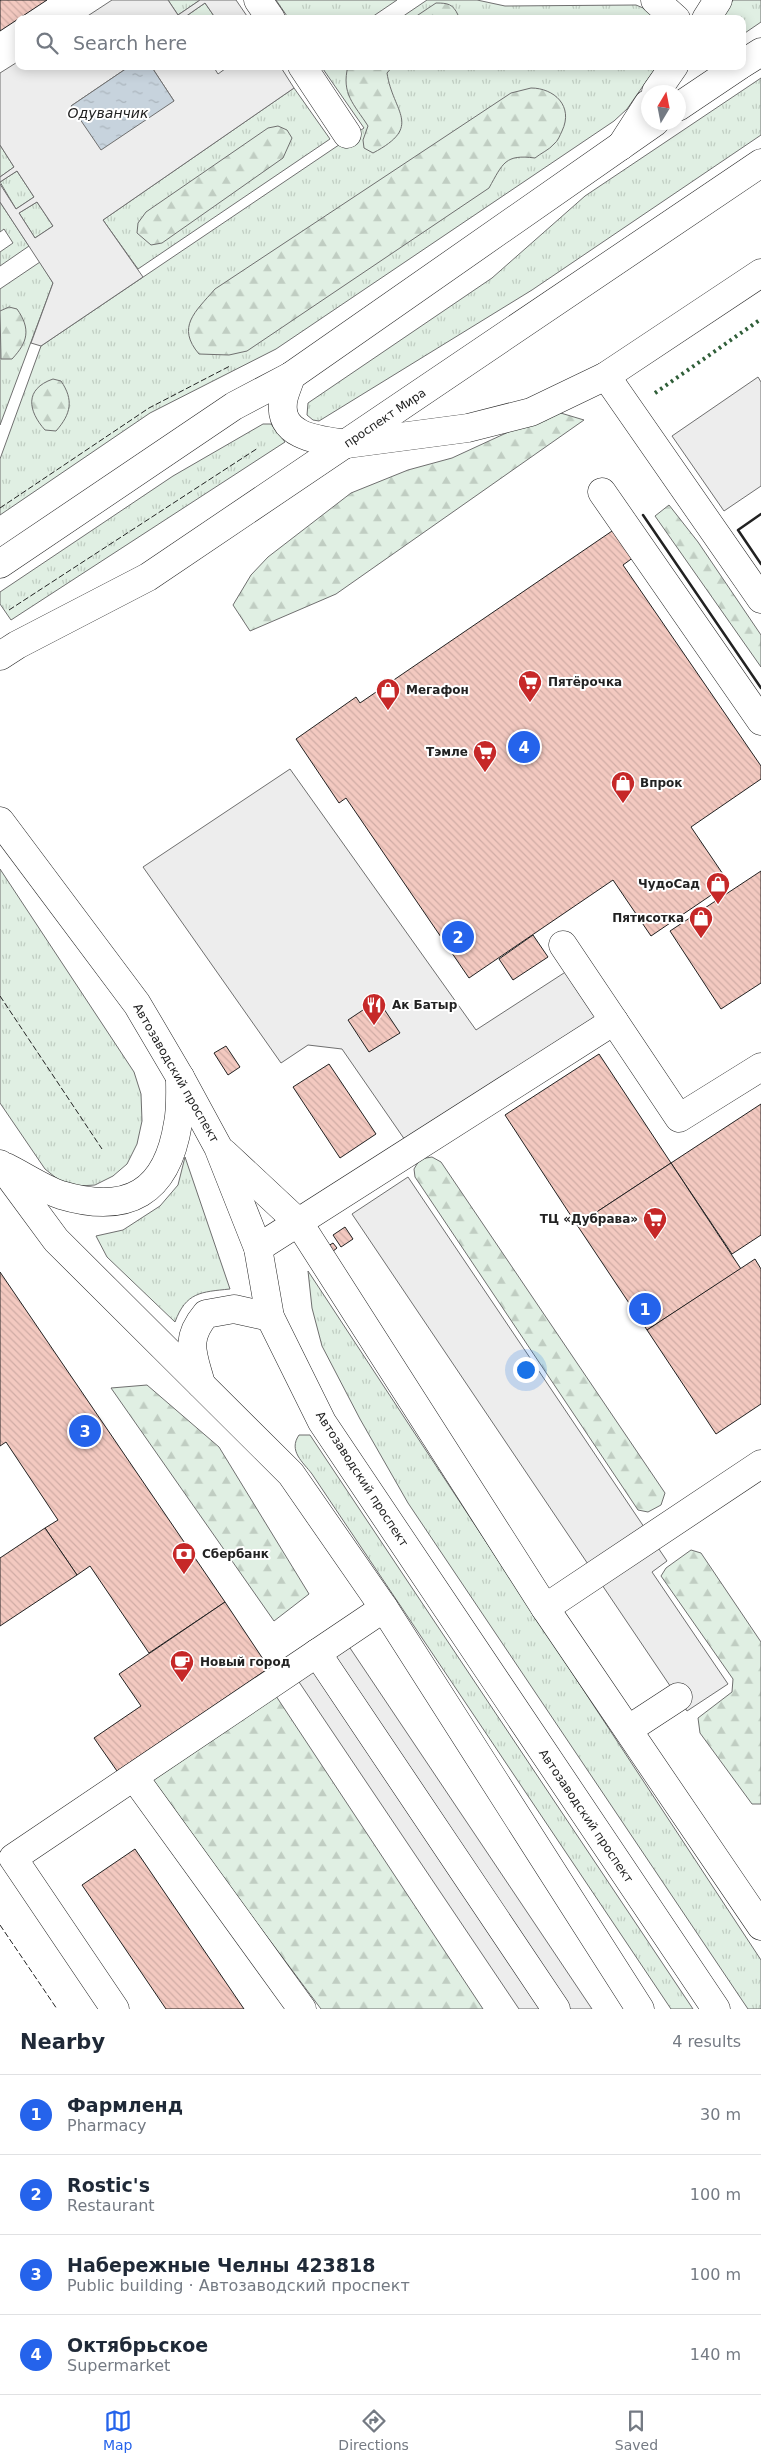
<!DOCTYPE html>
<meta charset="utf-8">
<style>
:root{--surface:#fff;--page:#f2f2f3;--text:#1f2937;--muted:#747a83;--line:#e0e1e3;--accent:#2563eb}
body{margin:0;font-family:"DejaVu Sans",sans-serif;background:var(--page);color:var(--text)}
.compass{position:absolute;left:641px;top:85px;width:45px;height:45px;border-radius:50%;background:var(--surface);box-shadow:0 2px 12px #0003;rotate:10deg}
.you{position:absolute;left:525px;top:1369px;width:18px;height:18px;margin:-12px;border:4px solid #fff;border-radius:50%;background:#1a73e8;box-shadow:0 0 0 8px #1a73e833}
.badge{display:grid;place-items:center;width:32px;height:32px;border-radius:50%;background:var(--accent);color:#fff;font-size:16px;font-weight:700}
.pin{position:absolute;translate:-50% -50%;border:2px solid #fff;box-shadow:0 1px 5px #0006}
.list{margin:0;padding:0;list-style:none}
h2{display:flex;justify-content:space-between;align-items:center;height:65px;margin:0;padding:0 20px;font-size:21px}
h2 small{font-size:16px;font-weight:400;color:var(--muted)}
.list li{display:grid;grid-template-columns:32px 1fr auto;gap:15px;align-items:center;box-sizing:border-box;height:80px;padding:0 20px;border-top:1px solid var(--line)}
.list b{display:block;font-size:19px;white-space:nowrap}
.list p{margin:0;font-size:16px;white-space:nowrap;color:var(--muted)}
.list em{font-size:16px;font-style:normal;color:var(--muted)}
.icon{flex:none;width:28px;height:28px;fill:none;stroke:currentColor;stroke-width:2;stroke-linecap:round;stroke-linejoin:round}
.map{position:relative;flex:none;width:761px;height:2009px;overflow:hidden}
.search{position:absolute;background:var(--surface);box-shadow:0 2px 12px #0003;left:15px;right:15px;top:15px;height:55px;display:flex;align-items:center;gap:12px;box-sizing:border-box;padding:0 18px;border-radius:10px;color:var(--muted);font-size:19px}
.sheet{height:385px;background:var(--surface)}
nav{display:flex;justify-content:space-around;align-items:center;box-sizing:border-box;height:70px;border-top:1px solid var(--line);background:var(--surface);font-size:14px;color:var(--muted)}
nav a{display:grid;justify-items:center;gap:2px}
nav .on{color:var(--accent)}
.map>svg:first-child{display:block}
.grass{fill:url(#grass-tufts);stroke:#6f6f6f}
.forest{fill:url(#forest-firs);stroke:#6f6f6f}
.parking{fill:#ededed;stroke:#6f6f6f;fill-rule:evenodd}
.water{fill:url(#water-ripples);stroke:#6f6f6f}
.building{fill:url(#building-back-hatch);stroke:#222}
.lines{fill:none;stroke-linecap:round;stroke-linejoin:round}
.minor-casing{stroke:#222;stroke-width:29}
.major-casing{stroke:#222;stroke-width:29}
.minor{stroke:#fff;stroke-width:28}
.major{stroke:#fff;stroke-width:28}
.hedge{stroke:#2f5e38;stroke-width:4;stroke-dasharray:2.5 4;stroke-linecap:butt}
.fence{stroke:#222;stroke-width:1;stroke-dasharray:6 2.5;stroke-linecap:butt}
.wall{stroke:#222;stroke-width:2.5}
.labels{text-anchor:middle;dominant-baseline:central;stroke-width:4;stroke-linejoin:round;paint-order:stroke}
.street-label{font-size:12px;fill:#222;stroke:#fff}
.poi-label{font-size:12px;font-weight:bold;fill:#222;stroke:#fff;text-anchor:start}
.water-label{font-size:14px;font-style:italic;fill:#222;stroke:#fff}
</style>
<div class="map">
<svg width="761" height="2009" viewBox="0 0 761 2009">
<defs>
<pattern id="grass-tufts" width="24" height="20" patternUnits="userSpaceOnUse" patternTransform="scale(1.25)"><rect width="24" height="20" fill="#e0efe3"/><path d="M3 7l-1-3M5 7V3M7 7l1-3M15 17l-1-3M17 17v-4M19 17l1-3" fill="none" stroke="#c0cdc2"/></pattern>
<pattern id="forest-firs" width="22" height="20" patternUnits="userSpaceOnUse" patternTransform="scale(1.25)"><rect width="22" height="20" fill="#e0efe3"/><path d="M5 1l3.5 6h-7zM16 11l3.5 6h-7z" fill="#c0cdc2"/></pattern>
<pattern id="water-ripples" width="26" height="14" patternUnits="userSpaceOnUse" patternTransform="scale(1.25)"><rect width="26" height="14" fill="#c7d3dd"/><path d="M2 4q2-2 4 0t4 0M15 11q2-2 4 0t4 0" fill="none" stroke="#abb5bd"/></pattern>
<pattern id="building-back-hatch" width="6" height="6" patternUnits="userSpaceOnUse" patternTransform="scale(1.25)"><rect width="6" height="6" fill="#f3c9c0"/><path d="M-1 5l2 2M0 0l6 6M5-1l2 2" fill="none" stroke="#d0aca5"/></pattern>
</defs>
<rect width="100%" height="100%" fill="#fff"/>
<g class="grass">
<polygon points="168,0 200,0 178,15"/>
<polygon points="276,0 397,0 369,19 289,19"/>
<polygon points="427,0 477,0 505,6 636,5 648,10 658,19 399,19"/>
<polygon points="733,0 761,0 761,22 742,35 742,19 720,19"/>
<polygon points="205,3 216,19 182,19"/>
<polygon points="328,66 657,66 627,109 614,121 276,349 150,413 0,515 0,459 41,346 364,128 323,69"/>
<polygon points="761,78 761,135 532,290 319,421 313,420 307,415 308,403 492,278 585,196"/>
<polygon points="294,88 330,139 138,269 103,220"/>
<polygon points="0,145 14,167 0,177"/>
<polygon points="17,171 34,197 16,209 0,182"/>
<polygon points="0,202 29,246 0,266 0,252 13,243 4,229 0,232"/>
<polygon points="37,202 53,226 35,238 19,213"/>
<polygon points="40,262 53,283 0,425 0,289"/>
<polygon points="263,424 271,424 285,442 11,620 0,604 0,592 173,476"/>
<polygon points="0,869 134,1072 141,1094 142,1121 137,1144 127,1164 113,1176 95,1185 79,1186 60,1181 45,1169 0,1103"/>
<path d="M 185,1157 L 230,1289 C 201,1292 186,1292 175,1322 L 107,1257 L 96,1236 L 123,1230 L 160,1206 L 178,1185 Z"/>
<polygon points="308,1271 761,1960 761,2009 748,2009 408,1503 360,1419 322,1346 312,1308"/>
<path d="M 299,1435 L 310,1435 L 328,1462 L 693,2009 L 671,2009 L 312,1474 C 303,1462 288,1451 299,1435 Z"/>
</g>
<g class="forest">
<path d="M 436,3 C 448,3 453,4 458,15 L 456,19 L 412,19 Z"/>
<path d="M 348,66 L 393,66 L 387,73 C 393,113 424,126 373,153 L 364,148 L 363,140 L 368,126 C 354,104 341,94 348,66 Z"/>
<path d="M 531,88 C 554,88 574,106 562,131 C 560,135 558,141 554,144 C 549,150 541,153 535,158 C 505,154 503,163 489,188 L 247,351 L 229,355 L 199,354 C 176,327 195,312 215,289 L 511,93 Z"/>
<polygon points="278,126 287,130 292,138 283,158 162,243 151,245 137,233 138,223 146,212 268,128"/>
<path d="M 9,307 L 17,309 C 31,329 28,342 12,359 L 1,359 L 0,311 Z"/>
<path d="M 53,379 L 61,381 C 74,400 71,414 56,431 L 45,430 C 28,411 24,389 53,379 Z"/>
<polygon points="554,411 584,420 336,594 250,631 233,605 251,575 268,557 351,493 408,470 452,458"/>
<polygon points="669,505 698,542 761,635 761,667 655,516"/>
<polygon points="432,1157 441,1162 665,1493 661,1505 648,1512 638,1510 415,1177 414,1169 420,1159"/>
<polygon points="147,1385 219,1447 309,1594 274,1621 111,1388"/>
<polygon points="691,1550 701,1553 761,1642 761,1804 752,1804 700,1733 698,1718 732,1692 733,1679 661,1576 666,1568"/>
<polygon points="276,1696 483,2009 321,2009 150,1780"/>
</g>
<g class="parking">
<polygon points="112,0 168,0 178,15 200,0 236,0 249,19 216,19 205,3 182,19 83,19"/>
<path d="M 19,61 L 19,66 L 130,66 L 71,106 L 174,101 L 151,66 L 213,66 L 218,74 L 229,66 L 280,66 L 294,88 L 103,220 L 143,277 L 41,346 L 31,343 L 53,283 L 0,202 L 0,184 L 16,209 L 34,197 L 17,171 L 0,182 L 0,177 L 14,167 L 0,145 L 0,73 ZM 37,202 L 53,226 L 35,238 L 19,213 Z"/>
<polygon points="758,377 761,382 761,486 724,511 672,436"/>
<polygon points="290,769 476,1030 567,971 596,1017 405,1140 342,1049 308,1045 281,1063 143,867"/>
<polygon points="408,1177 667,1561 652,1572 728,1684 687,1711 352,1214"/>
<polygon points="348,1645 592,2009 519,2009 297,1679"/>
</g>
<polygon class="water" points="130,66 151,66 174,101 101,150 71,106"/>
<g class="building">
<polygon points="0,0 47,0 0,31"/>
<polygon points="615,529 634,557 623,565 761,766 761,779 691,827 729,883 651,936 613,880 469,978 346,798 339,803 296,739 356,697 360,703"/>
<polygon points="761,871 761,983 721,1009 670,931"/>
<polygon points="533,935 548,957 513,980 499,959"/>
<polygon points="378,1000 400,1033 369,1052 348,1020"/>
<polygon points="226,1046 240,1067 228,1075 214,1053"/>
<polygon points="599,1054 671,1163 577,1225 505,1115"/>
<polygon points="329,1064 376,1134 340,1158 293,1087"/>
<polygon points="761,1104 761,1235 732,1254 671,1163"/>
<polygon points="671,1163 741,1269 647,1330 577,1225"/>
<polygon points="345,1227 353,1239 341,1247 333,1235"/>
<polygon points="333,1243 337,1248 332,1252 328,1246"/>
<polygon points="755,1259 761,1269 761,1404 716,1434 647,1330"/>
<polygon points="0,1272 225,1602 149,1653 90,1566 77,1575 45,1528 58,1520 6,1442 0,1446"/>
<polygon points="45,1528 77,1575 0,1626 0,1558"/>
<polygon points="225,1602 269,1668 117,1771 94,1738 141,1706 119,1674"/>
<polygon points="135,1849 244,2009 166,2009 82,1885"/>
</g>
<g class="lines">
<g class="minor-casing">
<g id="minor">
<polyline points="258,0 271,19"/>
<polyline points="655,0 676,19"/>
<polyline points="706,19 718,0"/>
<polyline points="302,66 347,134"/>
<polyline points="656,92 674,66"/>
<polyline points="621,146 648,104"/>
<polyline points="606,376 761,599"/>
<polyline points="347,444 468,428 531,412 606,376 761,273"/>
<polyline points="602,492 761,721"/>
<polyline points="0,821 137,1004 180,1077 218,1147 258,1248 270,1317 322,1422 716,2009"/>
<polyline points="614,1021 679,1118 761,1067"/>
<polyline points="224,1153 299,1223 545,1608 761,1926"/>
<polyline points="0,1164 56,1240 291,1474 384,1608 640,2009"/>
<path d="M 6,1167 C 24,1176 43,1189 61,1195 C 128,1215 167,1193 178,1123 C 181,1108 180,1092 180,1077"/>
<polyline points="258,1248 614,1021 563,945"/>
<path d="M 201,1384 C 193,1354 184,1340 206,1314 L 234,1309 L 270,1317"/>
<polyline points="545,1608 761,1464"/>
<polyline points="317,1653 556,2009"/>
<polyline points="629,1729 678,1697"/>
<polyline points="134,1777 302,2009"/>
<polyline points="115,2009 13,1858 384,1608"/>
</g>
</g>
<g class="major-casing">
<g id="major">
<polyline points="742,64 761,52"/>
<polyline points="678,107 739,66"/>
<path d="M 291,376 C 289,384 284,393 283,402 C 279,438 321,440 347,444"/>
<polyline points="0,564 234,406 291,376 655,122"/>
<polyline points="0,656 17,645 148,577 761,163"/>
</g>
</g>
<use href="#minor" class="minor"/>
<use href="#major" class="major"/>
<polyline class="hedge" points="655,393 761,319"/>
<g class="fence">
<polyline points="0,508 149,408 230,366"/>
<polyline points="9,610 258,448"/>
<polyline points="0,996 102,1149"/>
<polyline points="0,1925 57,2009"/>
</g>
<g class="wall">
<polyline points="761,514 738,530 761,564"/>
<polyline points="643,515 761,688"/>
</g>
</g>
<defs>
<g id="supermarket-pin" transform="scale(1.25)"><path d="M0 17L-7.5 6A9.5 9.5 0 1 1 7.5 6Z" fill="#c62828" stroke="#fff"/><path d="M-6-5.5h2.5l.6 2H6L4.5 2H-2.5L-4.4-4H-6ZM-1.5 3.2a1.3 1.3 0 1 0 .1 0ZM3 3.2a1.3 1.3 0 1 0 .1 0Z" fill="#fff"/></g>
<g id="shop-pin" transform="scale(1.25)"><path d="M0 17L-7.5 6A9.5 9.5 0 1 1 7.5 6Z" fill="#c62828" stroke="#fff"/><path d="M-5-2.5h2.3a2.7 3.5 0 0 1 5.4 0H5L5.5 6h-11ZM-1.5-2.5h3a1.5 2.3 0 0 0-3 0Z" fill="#fff"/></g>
<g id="restaurant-pin" transform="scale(1.25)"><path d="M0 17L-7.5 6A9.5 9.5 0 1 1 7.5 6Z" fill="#c62828" stroke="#fff"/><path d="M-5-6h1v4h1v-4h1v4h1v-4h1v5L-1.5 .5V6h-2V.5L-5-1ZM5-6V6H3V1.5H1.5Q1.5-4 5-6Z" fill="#fff"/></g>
<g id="bank-pin" transform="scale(1.25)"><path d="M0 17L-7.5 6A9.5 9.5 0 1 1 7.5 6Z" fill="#c62828" stroke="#fff"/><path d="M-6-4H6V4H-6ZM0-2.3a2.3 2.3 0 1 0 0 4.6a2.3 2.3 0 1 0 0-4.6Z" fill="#fff"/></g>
<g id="cafe-pin" transform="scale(1.25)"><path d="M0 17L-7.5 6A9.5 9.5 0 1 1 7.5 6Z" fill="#c62828" stroke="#fff"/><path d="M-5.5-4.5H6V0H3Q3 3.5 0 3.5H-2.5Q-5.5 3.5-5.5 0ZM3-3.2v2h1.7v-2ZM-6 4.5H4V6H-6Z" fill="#fff"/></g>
</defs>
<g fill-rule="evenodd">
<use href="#supermarket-pin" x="530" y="682"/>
<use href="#shop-pin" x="388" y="690"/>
<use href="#supermarket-pin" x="485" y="752"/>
<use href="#shop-pin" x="623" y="783"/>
<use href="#shop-pin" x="718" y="884"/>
<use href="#shop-pin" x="701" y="918"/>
<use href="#restaurant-pin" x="374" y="1005"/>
<use href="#supermarket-pin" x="655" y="1219"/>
<use href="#bank-pin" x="184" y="1554"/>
<use href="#cafe-pin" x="182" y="1662"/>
</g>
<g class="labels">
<g class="street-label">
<text transform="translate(385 418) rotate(-34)">проспект Мира</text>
<text transform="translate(176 1073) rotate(60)">Автозаводский проспект</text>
<text transform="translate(362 1479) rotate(57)">Автозаводский проспект</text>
<text transform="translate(586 1816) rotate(56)">Автозаводский проспект</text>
</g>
<g class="poi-label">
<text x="548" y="682">Пятёрочка</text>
<text x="406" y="690">Мегафон</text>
<text x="468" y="752" text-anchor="end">Тэмле</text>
<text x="640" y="783">Впрок</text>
<text x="700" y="884" text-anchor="end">ЧудоСад</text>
<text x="684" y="918" text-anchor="end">Пятисотка</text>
<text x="392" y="1005">Ак Батыр</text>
<text x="638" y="1219" text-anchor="end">ТЦ «Дубрава»</text>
<text x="202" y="1554">Сбербанк</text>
<text x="200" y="1662">Новый город</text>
</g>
<g class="water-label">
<text x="108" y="113">Одуванчик</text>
</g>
</g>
</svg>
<svg class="compass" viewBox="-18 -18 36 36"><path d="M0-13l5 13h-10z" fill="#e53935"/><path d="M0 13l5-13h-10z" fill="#747a83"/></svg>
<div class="you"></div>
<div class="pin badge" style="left:645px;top:1309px">1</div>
<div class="pin badge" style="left:458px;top:937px">2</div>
<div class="pin badge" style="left:85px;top:1431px">3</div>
<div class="pin badge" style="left:524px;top:747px">4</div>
<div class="search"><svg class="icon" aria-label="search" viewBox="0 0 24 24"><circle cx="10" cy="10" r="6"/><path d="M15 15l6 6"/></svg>Search here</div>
</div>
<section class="sheet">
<h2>Nearby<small>4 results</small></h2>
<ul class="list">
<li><span class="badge">1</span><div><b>Фармленд</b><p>Pharmacy</p></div><em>30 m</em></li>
<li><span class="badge">2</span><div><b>Rostic's</b><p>Restaurant</p></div><em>100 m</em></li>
<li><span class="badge">3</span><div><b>Набережные Челны 423818</b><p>Public building · Автозаводский проспект</p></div><em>100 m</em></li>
<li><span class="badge">4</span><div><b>Октябрьское</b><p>Supermarket</p></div><em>140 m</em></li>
</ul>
</section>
<nav>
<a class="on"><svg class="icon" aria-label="map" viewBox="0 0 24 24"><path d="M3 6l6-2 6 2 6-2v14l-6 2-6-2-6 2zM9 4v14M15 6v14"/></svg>Map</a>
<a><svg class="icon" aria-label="directions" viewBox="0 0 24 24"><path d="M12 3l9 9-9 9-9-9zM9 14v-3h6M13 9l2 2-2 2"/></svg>Directions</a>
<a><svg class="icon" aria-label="saved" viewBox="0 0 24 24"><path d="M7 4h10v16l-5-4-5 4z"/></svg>Saved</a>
</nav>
